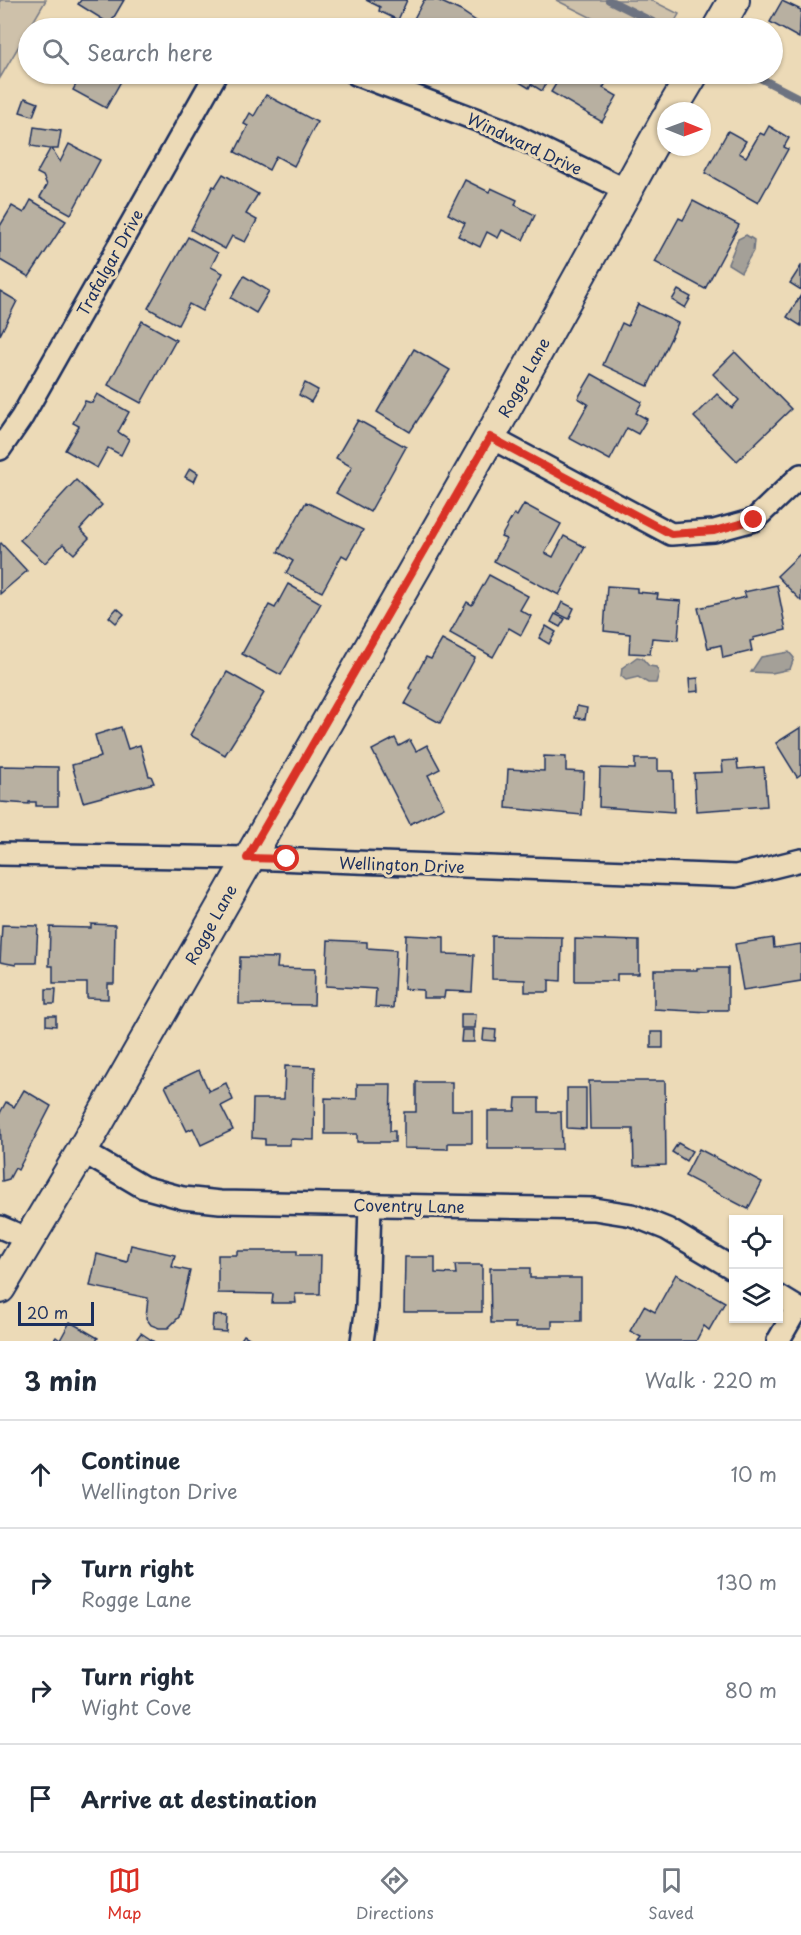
<!DOCTYPE html>
<meta charset="utf-8">
<style>
:root{--surface:#fff;--page:#f6f6f7;--text:#1f2937;--muted:#747a83;--line:#e0e1e3;--accent:#d93025}
body{margin:0;font-family:"Playpen Sans",sans-serif;background:var(--page);color:var(--text)}
.controls{position:absolute;right:18px;bottom:18px;display:grid;overflow:hidden;border-radius:0px;box-shadow:0 2px 4px #0004}
.controls button{width:54px;height:54px;display:grid;place-items:center;padding:0;border:0;border-bottom:2px solid var(--line);background:var(--surface);color:var(--text);font:30px sans-serif}
.compass{position:absolute;left:657px;top:102px;width:54px;height:54px;border-radius:50%;background:var(--surface);box-shadow:0 2px 4px #0004;rotate:91deg}
.scale{position:absolute;left:18px;bottom:15px;width:76px;box-sizing:border-box;padding-left:6px;border:3px solid #1b2f5e;border-top:0;font-size:16px;line-height:21px;white-space:nowrap;color:#1b2f5e;-webkit-text-stroke:4px #ecdab7;paint-order:stroke}
.stop{position:absolute;width:18px;height:18px;margin:-14px;border:4px solid #d93025;border-radius:50%;background:#fff}
.stop.end{background:#d93025;border-color:#fff;box-shadow:0 2px 6px #0008}
.list{margin:0;padding:0;list-style:none}
h2{display:flex;justify-content:space-between;align-items:center;height:78px;margin:0;padding:0 24px;font-size:26px}
h2 small{font-size:20px;font-weight:400;color:var(--muted)}
.list li{display:grid;grid-template-columns:39px 1fr auto;gap:18px;align-items:center;box-sizing:border-box;height:108px;padding:0 24px;border-top:2px solid var(--line)}
.list b{display:block;font-size:22px;white-space:nowrap}
.list p{margin:0;font-size:20px;white-space:nowrap;color:var(--muted)}
.list em{font-size:20px;font-style:normal;color:var(--muted)}
.icon{flex:none;width:33px;height:33px;fill:none;stroke:currentColor;stroke-width:2;stroke-linecap:round;stroke-linejoin:round}
.map{position:relative;flex:none;width:801px;height:1341px;overflow:hidden}
.search{position:absolute;background:var(--surface);box-shadow:0 2px 4px #0004;left:18px;right:18px;top:18px;height:66px;display:flex;align-items:center;gap:15px;box-sizing:border-box;padding:0 21px;border-radius:33px;color:var(--muted);font-size:22px}
.sheet{height:510px;background:var(--surface)}
nav{display:flex;justify-content:space-around;align-items:center;box-sizing:border-box;height:84px;border-top:2px solid var(--line);background:var(--surface);font-size:16px;color:var(--muted)}
nav a{display:grid;justify-items:center;gap:3px}
nav .on{color:var(--accent)}
.map>svg:first-child{display:block}
.green{fill:#cec1aa;stroke:#747884;stroke-width:1.5}
.water{fill:#a4a098;stroke:#6d7381;stroke-width:1.5}
.lines{fill:none;stroke-linecap:round;stroke-linejoin:round}
.stream{stroke:#6d7381;stroke-width:8}
.building{fill:#b8b0a1;stroke:#1b2f5e;stroke-width:1.5}
.street-casing{stroke:#1b2f5e;stroke-width:26}
.secondary-casing{stroke:#1b2f5e;stroke-width:34}
.street{stroke:#ecdab7;stroke-width:21}
.secondary{stroke:#ecdab7;stroke-width:30}
.route{stroke:#d93025;stroke-width:8}
.labels{text-anchor:middle;dominant-baseline:central;stroke-width:6;stroke-linejoin:round;paint-order:stroke}
.street-label{font-size:16px;fill:#1b2f5e;stroke:#ecdab7}
</style>
<div class="map">
<svg width="801" height="1341" viewBox="0 0 801 1341">
<rect width="100%" height="100%" fill="#ecdab7"/>
<filter id="ink" filterUnits="userSpaceOnUse"><feTurbulence type="fractalNoise" baseFrequency=".0167" numOctaves="2"/><feDisplacementMap in="SourceGraphic" scale="12" xChannelSelector="R" yChannelSelector="G"/><feConvolveMatrix kernelMatrix="1 2 1 2 8 2 1 2 1" color-interpolation-filters="sRGB"/></filter>
<g filter="url(#ink)">
<g class="green">
<polygon points="0,0 46,0 0,78"/>
<polygon points="556,0 651,0 679,14 671,28 612,28"/>
</g>
<g class="water">
<polygon points="746,235 754,240 753,251 741,272 728,264 738,239"/>
<polygon points="789,652 794,658 790,669 772,673 751,672 761,657"/>
<polygon points="637,657 642,658 649,666 656,667 659,673 656,683 648,683 638,677 626,680 621,676 622,668"/>
</g>
<g class="lines">
<g class="stream">
<polyline points="609,0 665,28"/>
<polyline points="752,74 801,99"/>
</g>
</g>
<g class="building">
<polygon points="81,0 124,0 110,24 78,4"/>
<polygon points="366,0 407,0 398,20 379,11 380,7"/>
<polygon points="424,0 437,0 461,11 485,27 414,28 410,26"/>
<polygon points="782,1 801,10 799,38 770,22"/>
<polygon points="590,20 599,25 597,28 585,28"/>
<polygon points="82,74 125,74 106,108 73,90"/>
<polygon points="506,74 551,74 542,91 531,84 529,88"/>
<polygon points="562,74 590,74 606,83 603,88 617,96 602,122 551,92"/>
<polygon points="266,95 317,122 294,166 276,156 269,170 235,152 248,126 244,124 250,113 254,116"/>
<polygon points="25,98 38,103 33,116 20,112"/>
<polygon points="769,126 789,138 784,147 788,149 758,203 705,173 728,131 746,141 739,153 746,157 760,133 764,135"/>
<polygon points="34,127 61,131 58,149 52,149 60,162 69,144 100,160 71,214 40,197 47,185 43,176 37,173 50,149 31,146"/>
<polygon points="223,174 258,194 246,214 257,220 245,242 232,236 225,249 191,230 213,186 215,187"/>
<polygon points="465,180 489,192 491,188 517,200 515,205 535,215 523,240 502,230 498,238 487,232 480,247 458,236 465,223 448,214"/>
<polygon points="31,200 66,221 29,277 0,260 0,226 12,206 24,213"/>
<polygon points="693,201 739,225 705,289 655,262 679,218 683,220"/>
<polygon points="188,237 218,253 211,267 223,273 202,311 189,304 178,325 148,308"/>
<polygon points="801,266 801,290 790,283"/>
<polygon points="244,276 269,291 256,313 231,298"/>
<polygon points="678,290 691,297 685,308 672,300"/>
<polygon points="0,291 17,301 0,335"/>
<polygon points="801,295 801,326 787,317"/>
<polygon points="638,304 678,323 648,386 603,365 622,323 628,326"/>
<polygon points="142,321 176,340 141,403 108,385"/>
<polygon points="414,349 450,370 410,432 377,412"/>
<polygon points="735,352 791,409 737,461 694,417 717,394 732,408 739,400 713,374"/>
<polygon points="592,374 642,402 636,413 647,419 638,434 627,428 610,460 569,438 588,404 578,398"/>
<polygon points="305,383 318,390 311,402 299,395"/>
<polygon points="97,394 129,412 118,432 129,439 121,455 108,448 97,468 65,450 79,426 73,423 85,401 92,403"/>
<polygon points="358,420 406,447 370,512 336,493 352,467 336,458"/>
<polygon points="190,468 198,473 194,482 185,477"/>
<polygon points="76,480 102,505 80,529 89,538 74,554 63,544 45,563 20,540"/>
<polygon points="306,502 363,530 347,558 342,555 322,592 286,573 293,561 278,552"/>
<polygon points="524,504 561,524 545,553 553,557 564,536 585,547 559,595 494,561 506,539 501,537 514,514 517,516"/>
<polygon points="1,543 27,571 0,594 0,544"/>
<polygon points="801,553 801,601 777,576"/>
<polygon points="489,575 528,596 520,610 531,616 521,635 509,628 493,657 450,633 467,602 472,605"/>
<polygon points="288,584 321,603 281,675 242,654 269,605 275,608"/>
<polygon points="777,585 786,630 753,638 754,640 750,641 752,651 723,658 721,645 708,648 698,608 746,597 744,592"/>
<polygon points="607,586 637,588 637,592 658,594 657,599 681,601 678,640 652,638 650,654 629,653 630,634 604,631"/>
<polygon points="562,602 574,608 569,619 557,613"/>
<polygon points="117,608 124,614 116,623 109,617"/>
<polygon points="555,614 565,619 560,627 551,622"/>
<polygon points="546,626 556,632 549,644 539,638"/>
<polygon points="442,640 475,658 440,723 405,704 413,690 409,688 426,657 431,659"/>
<polygon points="227,672 264,693 225,755 190,735"/>
<polygon points="698,678 699,691 690,692 689,679"/>
<polygon points="577,706 587,708 585,719 575,718"/>
<polygon points="121,727 128,749 140,745 149,776 151,776 154,783 83,802 72,765 101,757 95,735"/>
<polygon points="801,727 801,774 797,777 776,743"/>
<polygon points="395,738 399,746 410,740 416,751 427,745 440,769 428,775 444,807 410,824 372,750"/>
<polygon points="544,756 566,757 566,771 584,772 582,815 506,808 508,769 544,771"/>
<polygon points="635,759 658,759 658,771 673,771 674,812 599,807 600,768 635,769"/>
<polygon points="737,760 738,769 764,767 767,806 696,811 694,773 723,772 722,761"/>
<polygon points="0,766 58,767 58,806 36,806 36,802 29,802 29,804 0,802"/>
<polygon points="91,924 115,925 114,984 108,984 108,999 87,998 87,983 53,983 53,966 49,966 50,927 91,928"/>
<polygon points="2,925 38,926 36,963 16,963 16,965 0,962"/>
<polygon points="406,935 444,937 444,954 474,955 472,992 445,991 444,998 423,998 423,990 404,989"/>
<polygon points="492,936 562,937 561,981 549,980 549,992 525,992 525,980 492,979"/>
<polygon points="773,938 774,948 801,944 801,981 743,990 735,944"/>
<polygon points="575,939 639,941 639,974 617,974 617,981 575,981"/>
<polygon points="328,940 367,942 367,948 396,950 393,1008 375,1007 376,989 326,986"/>
<polygon points="240,957 278,958 277,968 315,969 314,1005 239,1004"/>
<polygon points="697,968 728,968 728,1010 709,1010 709,1012 654,1009 654,970 697,970"/>
<polygon points="46,989 56,989 55,1004 46,1004"/>
<polygon points="461,1014 476,1014 475,1028 461,1028"/>
<polygon points="46,1016 56,1016 56,1026 46,1025"/>
<polygon points="484,1029 496,1030 495,1041 483,1040"/>
<polygon points="462,1030 474,1030 474,1042 461,1042"/>
<rect x="651" y="1032" width="12" height="16"/>
<polygon points="285,1066 315,1067 314,1140 290,1139 290,1145 265,1145 265,1139 252,1138 253,1099 284,1099"/>
<polygon points="199,1070 209,1091 226,1083 233,1100 221,1106 233,1130 201,1145 193,1128 187,1131 165,1086"/>
<polygon points="589,1081 665,1081 666,1165 634,1166 633,1129 590,1129"/>
<polygon points="416,1082 452,1082 452,1110 472,1110 472,1143 448,1143 448,1149 404,1148 404,1112 416,1112"/>
<polygon points="357,1084 391,1084 390,1131 395,1131 395,1142 357,1142 357,1134 325,1134 325,1098 357,1099"/>
<polygon points="567,1088 586,1088 586,1129 567,1128"/>
<polygon points="24,1090 51,1106 18,1170 15,1168 9,1179 2,1181 0,1113 6,1102 14,1107"/>
<polygon points="516,1098 539,1098 539,1112 561,1112 562,1149 488,1149 488,1111 515,1111"/>
<polygon points="678,1143 692,1151 686,1161 672,1152"/>
<polygon points="699,1149 762,1182 748,1209 685,1176"/>
<polygon points="131,1245 175,1255 172,1267 190,1271 179,1317 168,1328 159,1328 151,1325 146,1318 148,1298 90,1286 97,1254 127,1262"/>
<polygon points="237,1251 297,1251 297,1255 321,1255 320,1294 295,1294 296,1303 272,1303 273,1294 218,1293 218,1255 237,1255"/>
<polygon points="405,1257 435,1257 435,1273 456,1274 455,1265 482,1265 482,1312 404,1312"/>
<polygon points="490,1268 530,1268 530,1278 581,1278 581,1321 552,1321 552,1328 515,1328 515,1323 491,1323"/>
<polygon points="676,1274 725,1302 709,1330 704,1326 696,1341 638,1341 641,1337 630,1331 644,1306 655,1312"/>
<polygon points="213,1315 227,1316 226,1332 212,1331"/>
<polygon points="70,1322 98,1338 96,1341 53,1341 56,1337 60,1340"/>
<polygon points="141,1333 153,1341 135,1341"/>
<polygon points="244,1335 254,1341 240,1341"/>
</g>
<g class="lines">
<g class="street-casing">
<g id="street">
<polyline points="356,74 501,129 626,190"/>
<polyline points="490,437 671,534 714,531 754,520 801,475"/>
<polyline points="0,449 22,417 216,74"/>
<polyline points="0,854 247,858 736,876 801,860"/>
<polyline points="82,1151 143,1187 183,1198 220,1202 594,1209 632,1215 667,1229 734,1269"/>
<polyline points="0,1227 28,1239"/>
<polyline points="778,1296 801,1310"/>
<polyline points="362,1341 367,1307 370,1204"/>
<polyline points="778,1341 797,1308"/>
</g>
</g>
<g class="secondary-casing">
<g id="secondary">
<polyline points="718,28 734,0"/>
<polyline points="671,111 693,74"/>
<polyline points="0,1288 82,1151 490,437 666,120"/>
</g>
</g>
<use href="#street" class="street"/>
<use href="#secondary" class="secondary"/>
</g>
</g>
<g class="lines" filter="url(#ink)">
<polyline class="route" points="287,859 247,858 490,437 671,534 714,531 754,520"/>
</g>
<g class="labels">
<g class="street-label">
<text transform="translate(525 143) rotate(25)">Windward Drive</text>
<text transform="translate(109 262) rotate(-61)">Trafalgar Drive</text>
<text transform="translate(523 377) rotate(-61)">Rogge Lane</text>
<text transform="translate(402 864) rotate(2)">Wellington Drive</text>
<text transform="translate(210 924) rotate(-61)">Rogge Lane</text>
<text transform="translate(409 1205) rotate(1)">Coventry Lane</text>
</g>
</g>
</svg>
<div class="controls">
<button><svg class="icon" aria-label="locate" viewBox="0 0 24 24"><circle cx="12" cy="12" r="6"/><path d="M12 2v4M12 18v4M2 12h4M18 12h4"/></svg></button>
<button><svg class="icon" aria-label="layers" viewBox="0 0 24 24"><path d="M12 4l9 5-9 5-9-5zM3 14l9 5 9-5"/></svg></button>
</div>
<svg class="compass" viewBox="-18 -18 36 36"><path d="M0-13l5 13h-10z" fill="#e53935"/><path d="M0 13l5-13h-10z" fill="#747a83"/></svg>
<div class="scale">20 m</div>
<div class="stop" style="left:287px;top:859px"></div>
<div class="stop end" style="left:754px;top:520px"></div>
<div class="search"><svg class="icon" aria-label="search" viewBox="0 0 24 24"><circle cx="10" cy="10" r="6"/><path d="M15 15l6 6"/></svg>Search here</div>
</div>
<section class="sheet">
<h2>3 min<small>Walk · 220 m</small></h2>
<ul class="list">
<li><svg class="icon" aria-label="ahead" viewBox="0 0 24 24"><path d="M12 20V5M6 11l6-6 6 6"/></svg><div><b>Continue</b><p>Wellington Drive</p></div><em>10 m</em></li>
<li><svg class="icon" aria-label="right" viewBox="0 0 24 24"><path d="M7 20v-9h11M14 6l5 5-5 5"/></svg><div><b>Turn right</b><p>Rogge Lane</p></div><em>130 m</em></li>
<li><svg class="icon" aria-label="right" viewBox="0 0 24 24"><path d="M7 20v-9h11M14 6l5 5-5 5"/></svg><div><b>Turn right</b><p>Wight Cove</p></div><em>80 m</em></li>
<li><svg class="icon" aria-label="arrive" viewBox="0 0 24 24"><path d="M6 21V4h12l-3 4 3 4H6"/></svg><div><b>Arrive at destination</b></div></li>
</ul>
</section>
<nav>
<a class="on"><svg class="icon" aria-label="map" viewBox="0 0 24 24"><path d="M3 6l6-2 6 2 6-2v14l-6 2-6-2-6 2zM9 4v14M15 6v14"/></svg>Map</a>
<a><svg class="icon" aria-label="directions" viewBox="0 0 24 24"><path d="M12 3l9 9-9 9-9-9zM9 14v-3h6M13 9l2 2-2 2"/></svg>Directions</a>
<a><svg class="icon" aria-label="saved" viewBox="0 0 24 24"><path d="M7 4h10v16l-5-4-5 4z"/></svg>Saved</a>
</nav>
